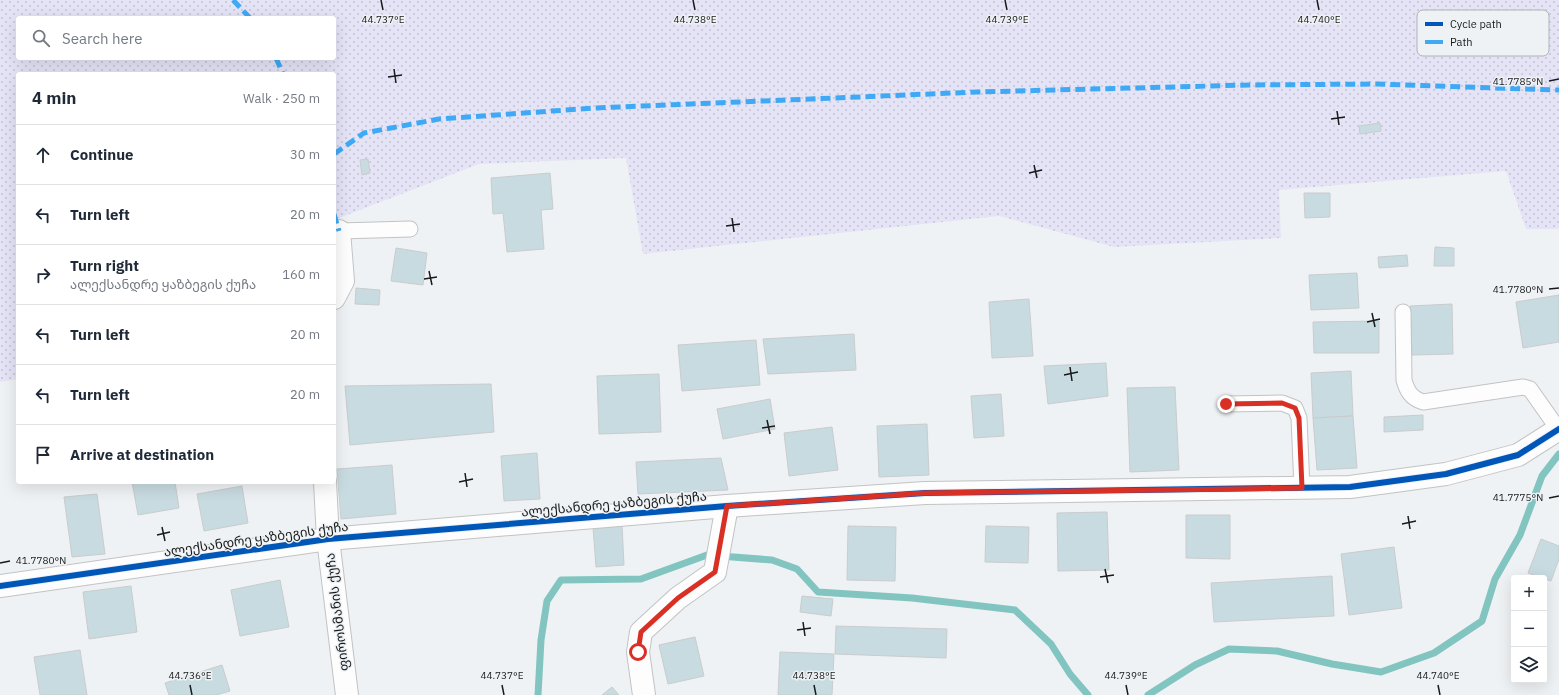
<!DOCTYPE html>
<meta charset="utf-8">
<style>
:root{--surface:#fff;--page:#f2f2f3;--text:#1f2937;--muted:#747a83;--line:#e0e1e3}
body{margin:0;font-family:"IBM Plex Sans","Noto Sans Georgian",sans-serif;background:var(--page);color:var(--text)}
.controls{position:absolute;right:12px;bottom:12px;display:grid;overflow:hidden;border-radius:4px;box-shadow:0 4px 16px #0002}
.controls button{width:36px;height:36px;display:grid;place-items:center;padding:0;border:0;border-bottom:1px solid var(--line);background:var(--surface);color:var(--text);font:20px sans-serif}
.stop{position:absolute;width:12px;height:12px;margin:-9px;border:3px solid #d93025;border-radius:50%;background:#fff}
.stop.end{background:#d93025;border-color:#fff;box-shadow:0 1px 4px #0008}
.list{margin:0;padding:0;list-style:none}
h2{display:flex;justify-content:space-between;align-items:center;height:52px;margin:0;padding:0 16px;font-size:17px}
h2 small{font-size:13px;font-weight:400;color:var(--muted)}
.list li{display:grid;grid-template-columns:26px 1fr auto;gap:12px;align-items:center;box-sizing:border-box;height:60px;padding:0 16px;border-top:1px solid var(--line)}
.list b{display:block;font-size:15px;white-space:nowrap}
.list p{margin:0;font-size:13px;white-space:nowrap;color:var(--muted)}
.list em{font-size:13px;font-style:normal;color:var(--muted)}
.icon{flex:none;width:22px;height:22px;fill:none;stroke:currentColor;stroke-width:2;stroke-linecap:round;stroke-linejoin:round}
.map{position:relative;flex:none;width:1559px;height:695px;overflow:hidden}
.search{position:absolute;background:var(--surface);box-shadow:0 4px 16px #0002;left:16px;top:16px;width:320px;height:44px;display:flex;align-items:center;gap:10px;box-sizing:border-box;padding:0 14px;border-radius:4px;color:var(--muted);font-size:15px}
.panel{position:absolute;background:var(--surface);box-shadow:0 4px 16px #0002;left:16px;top:72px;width:320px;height:412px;border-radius:4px}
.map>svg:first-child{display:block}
.grass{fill:url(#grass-dots);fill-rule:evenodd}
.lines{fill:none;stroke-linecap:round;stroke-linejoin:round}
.stream{stroke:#82c5c0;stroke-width:7}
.building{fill:#c8dbe0;stroke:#cacccd}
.service-casing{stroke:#c1c3c4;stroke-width:17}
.minor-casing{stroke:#c1c3c4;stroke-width:24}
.service{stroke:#fdfdfd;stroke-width:15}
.minor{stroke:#fdfdfd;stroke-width:22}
.quiet{stroke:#3fa9f5;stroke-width:5;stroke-dasharray:10 5;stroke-linecap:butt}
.cycleway-casing{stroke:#eef2f5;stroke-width:8}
.cycleway{stroke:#0057b8;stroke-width:6}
.route{stroke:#d93025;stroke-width:5}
.ticks{fill:none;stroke:#191a1b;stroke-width:1.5}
.labels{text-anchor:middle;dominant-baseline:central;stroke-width:3;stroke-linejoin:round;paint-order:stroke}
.street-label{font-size:13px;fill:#191a1b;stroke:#eef2f5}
.key{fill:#eef2f5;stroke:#aeb1b4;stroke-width:1}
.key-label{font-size:11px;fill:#191a1b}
.ticks-label{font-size:10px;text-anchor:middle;fill:#191a1b;stroke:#eef2f5;stroke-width:3;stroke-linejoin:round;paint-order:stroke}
</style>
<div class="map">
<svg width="1559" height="695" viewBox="0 0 1559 695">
<defs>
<pattern id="grass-dots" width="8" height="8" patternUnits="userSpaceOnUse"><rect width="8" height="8" fill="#e5e4f7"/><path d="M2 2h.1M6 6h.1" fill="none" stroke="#c4c3d3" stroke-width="1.8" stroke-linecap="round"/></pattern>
</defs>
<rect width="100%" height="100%" fill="#eff2f4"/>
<path class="grass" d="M 0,0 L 1559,0 L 1559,229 L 1526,229 L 1506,171 L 1279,190 L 1281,238 L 1114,247 L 999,216 L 643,254 L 626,158 L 479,164 L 334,220 L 334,74 L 18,74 L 18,379 L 0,382 ZM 18,18 L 334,18 L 334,58 L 18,58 Z"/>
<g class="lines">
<g class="stream">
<polyline points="538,695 541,640 547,601 561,580 641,579 707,555 772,560 797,569 818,592 912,598 1015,610 1051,644 1070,674 1088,695"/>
<polyline points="1148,695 1195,665 1229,649 1277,651 1332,664 1381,672 1434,653 1482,621 1495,579 1520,535 1542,476 1559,454"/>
</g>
</g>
<g class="building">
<polygon points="1380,123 1381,131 1360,134 1359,126"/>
<polygon points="368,159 370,173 362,175 360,160"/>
<polygon points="550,173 553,209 541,210 544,249 507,252 503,213 493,214 491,178"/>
<polygon points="1304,193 1330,193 1330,217 1305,218"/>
<polygon points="1435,247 1454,248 1454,266 1434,266"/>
<polygon points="396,248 427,253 423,285 391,281"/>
<polygon points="1407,255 1408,266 1379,268 1378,257"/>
<polygon points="1357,273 1359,308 1311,310 1309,275"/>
<polygon points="356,288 380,290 379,305 355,304"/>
<polygon points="1559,295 1559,342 1523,348 1516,302"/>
<polygon points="1029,299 1033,356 992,358 989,302"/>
<polygon points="1452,304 1453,354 1412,355 1410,306"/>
<polygon points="1379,321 1379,353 1314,353 1313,322"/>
<polygon points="854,334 856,370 768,374 763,339"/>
<polygon points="756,340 760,385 682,391 678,345"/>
<polygon points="1106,363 1108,396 1048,404 1044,366"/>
<polygon points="1351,371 1353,416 1313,418 1311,373"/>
<polygon points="659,374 661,432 599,434 597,376"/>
<polygon points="491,384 494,432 350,445 345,386"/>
<polygon points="1175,387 1179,470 1130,472 1127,388"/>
<polygon points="1001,394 1004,436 974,438 971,396"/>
<polygon points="770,399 775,429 723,439 717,409"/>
<polygon points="1423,415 1423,430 1384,432 1384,417"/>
<polygon points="1353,416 1357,468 1317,470 1313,418"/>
<polygon points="927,424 929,475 879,477 877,426"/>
<polygon points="832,427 838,470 789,476 784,433"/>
<polygon points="537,453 540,499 504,501 501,456"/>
<polygon points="721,458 728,490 638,494 636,462"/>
<polygon points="392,465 396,514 341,519 337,469"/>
<polygon points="132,482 175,482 179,508 138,515"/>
<polygon points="242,486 248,523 204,531 197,494"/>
<polygon points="97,494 105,554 72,557 64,497"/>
<polygon points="1107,512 1109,570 1058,571 1057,513"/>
<polygon points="1186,515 1230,515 1230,559 1186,558"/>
<polygon points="622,525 624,565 596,567 593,527"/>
<polygon points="848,526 896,527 895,581 847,580"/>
<polygon points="986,526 1029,527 1028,563 985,562"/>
<polygon points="1541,539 1559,546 1559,559 1551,581 1528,573"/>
<polygon points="1394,547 1402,608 1349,615 1341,554"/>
<polygon points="1332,576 1334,616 1214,622 1211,583"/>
<polygon points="280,580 289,627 240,636 231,590"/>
<polygon points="131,586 137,632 89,639 83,592"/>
<polygon points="802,596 833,599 831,616 800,612"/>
<polygon points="836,626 947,629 946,658 835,654"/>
<polygon points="695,637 704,676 668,684 659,645"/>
<polygon points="80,650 87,695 40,695 34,657"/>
<polygon points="780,652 834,654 832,695 778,695"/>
<polygon points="222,665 230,691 216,695 169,695 165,683"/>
<polygon points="612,687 619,695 602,695"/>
</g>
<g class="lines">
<g class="service-casing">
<g id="service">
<polyline points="339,231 410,229"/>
<path d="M 1403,312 L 1404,380 C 1407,391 1411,398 1423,402 L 1523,387 L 1530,389 L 1558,429"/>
<polyline points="1226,404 1282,403 1295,408 1299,418 1302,488"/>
</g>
</g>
<g class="minor-casing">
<g id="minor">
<polyline points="334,298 343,281 339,231"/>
<polyline points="325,482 328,539 347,695"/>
<polyline points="0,586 328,539 727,506 925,493 1350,487 1446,474 1518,455 1559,429"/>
<polyline points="644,695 638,652 641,632 678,598 715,572 727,506"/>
</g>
</g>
<use href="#service" class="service"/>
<use href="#minor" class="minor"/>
<g class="quiet">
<polyline points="233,0 250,18"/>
<polyline points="276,58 283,74"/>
<polyline points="334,154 364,133 439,119 595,108 977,92 1249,85 1377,84 1559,90"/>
<polyline points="334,214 339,231"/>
</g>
<g class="cycleway-casing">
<polyline id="cycleway" points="0,586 328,539 727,506 925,493 1350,487 1446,474 1518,455 1559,429"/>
</g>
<use href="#cycleway" class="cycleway"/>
</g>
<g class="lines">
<polyline class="route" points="638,652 641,632 678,598 715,572 727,506 925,493 1302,488 1299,418 1295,408 1282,403 1226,404"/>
</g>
<path class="ticks" d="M 381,0 L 383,10M 693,0 L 695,10M 1005,0 L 1007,10M 1317,0 L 1319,10M 394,69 L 396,83M 388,77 L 402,75M 1549,81 L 1559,79M 1337,111 L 1339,125M 1331,119 L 1345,117M 1034,165 L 1037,178M 1029,173 L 1042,170M 732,218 L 734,232M 726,226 L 740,224M 429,271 L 432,285M 424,279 L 437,277M 1549,289 L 1559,288M 1372,313 L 1375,327M 1367,322 L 1380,319M 1070,367 L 1072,381M 1064,375 L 1078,372M 767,420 L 770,434M 762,428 L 775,426M 465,473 L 467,487M 459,482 L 473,479M 1549,498 L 1559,496M 1408,516 L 1410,529M 1402,524 L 1416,521M 162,527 L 165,541M 157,535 L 170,532M 0,563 L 10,561M 1105,569 L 1108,583M 1100,577 L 1114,575M 803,622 L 805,636M 797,630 L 811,628M 190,685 L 192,695M 502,685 L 504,695M 814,685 L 816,695M 1126,685 L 1128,695M 1438,685 L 1440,695"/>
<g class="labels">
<g class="street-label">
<text transform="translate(614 504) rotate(-5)">ალექსანდრე ყაზბეგის ქუჩა</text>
<text transform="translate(256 539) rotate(-8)">ალექსანდრე ყაზბეგის ქუჩა</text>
<text transform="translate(337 612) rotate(-97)">ფიროსმანის ქუჩა</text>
</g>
</g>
<rect x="1417" y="10" width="132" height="46" rx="6" class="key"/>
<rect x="1425" y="22" width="18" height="4" fill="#0057b8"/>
<rect x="1425" y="40" width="18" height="4" fill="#3fa9f5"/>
<g class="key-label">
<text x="1450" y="28">Cycle path</text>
<text x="1450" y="46">Path</text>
</g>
<g class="ticks-label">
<text x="383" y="23">44.737°E</text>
<text x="695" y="23">44.738°E</text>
<text x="1007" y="23">44.739°E</text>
<text x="1319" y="23">44.740°E</text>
<text x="1518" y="85">41.7785°N</text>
<text x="1518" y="293">41.7780°N</text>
<text x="1518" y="501">41.7775°N</text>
<text x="41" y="564">41.7780°N</text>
<text x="190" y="679">44.736°E</text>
<text x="502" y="679">44.737°E</text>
<text x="814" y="679">44.738°E</text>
<text x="1126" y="679">44.739°E</text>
<text x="1438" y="679">44.740°E</text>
</g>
</svg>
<div class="controls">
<button>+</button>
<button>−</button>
<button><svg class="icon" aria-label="layers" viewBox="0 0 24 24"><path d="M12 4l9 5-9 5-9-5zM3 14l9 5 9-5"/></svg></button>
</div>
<div class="stop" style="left:638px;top:652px"></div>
<div class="stop end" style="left:1226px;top:404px"></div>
<div class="search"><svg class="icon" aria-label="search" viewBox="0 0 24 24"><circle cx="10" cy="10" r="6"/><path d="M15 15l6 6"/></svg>Search here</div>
<section class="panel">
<h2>4 min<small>Walk · 250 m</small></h2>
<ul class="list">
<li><svg class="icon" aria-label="ahead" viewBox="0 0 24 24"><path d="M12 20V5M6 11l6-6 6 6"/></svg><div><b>Continue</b></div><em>30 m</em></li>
<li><svg class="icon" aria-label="left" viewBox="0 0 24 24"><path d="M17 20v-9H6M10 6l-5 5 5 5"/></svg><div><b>Turn left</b></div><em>20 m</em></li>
<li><svg class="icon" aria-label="right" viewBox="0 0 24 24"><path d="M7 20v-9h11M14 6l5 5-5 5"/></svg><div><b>Turn right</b><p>ალექსანდრე ყაზბეგის ქუჩა</p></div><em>160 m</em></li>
<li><svg class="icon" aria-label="left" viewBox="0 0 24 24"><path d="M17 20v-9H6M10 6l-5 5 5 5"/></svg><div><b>Turn left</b></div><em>20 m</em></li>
<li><svg class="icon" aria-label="left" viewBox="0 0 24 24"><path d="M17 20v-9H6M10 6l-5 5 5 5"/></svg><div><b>Turn left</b></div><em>20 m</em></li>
<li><svg class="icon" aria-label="arrive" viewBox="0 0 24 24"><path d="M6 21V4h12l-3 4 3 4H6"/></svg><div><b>Arrive at destination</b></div></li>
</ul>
</section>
</div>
